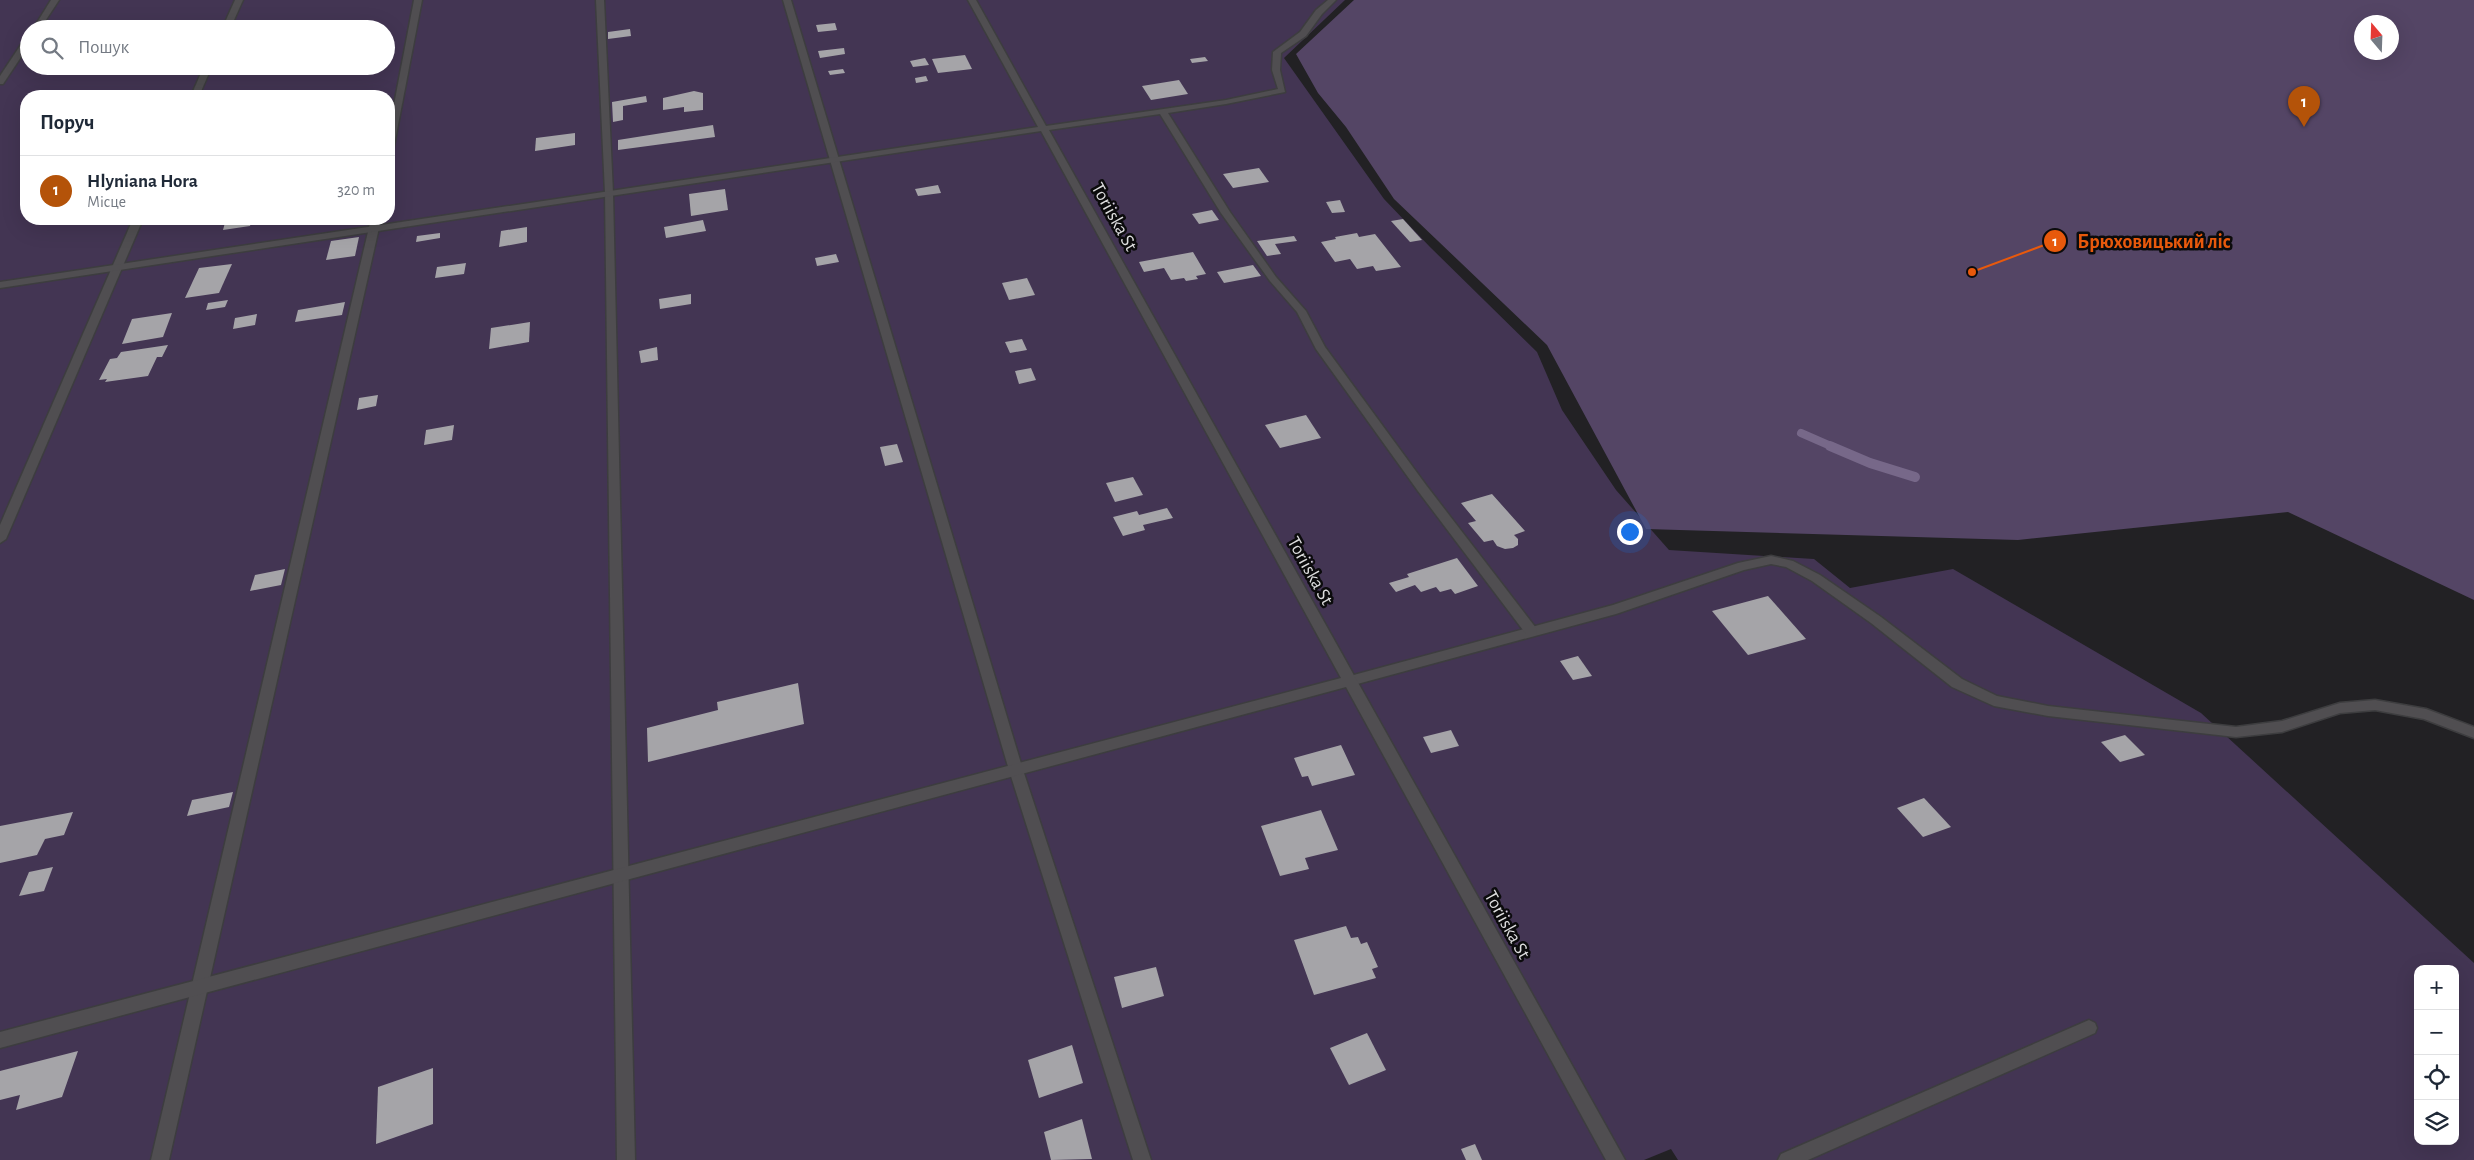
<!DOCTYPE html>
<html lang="uk">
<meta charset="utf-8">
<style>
:root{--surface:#fff;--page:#f6f6f7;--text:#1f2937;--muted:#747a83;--line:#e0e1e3;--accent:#b45309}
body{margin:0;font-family:"Alegreya Sans",sans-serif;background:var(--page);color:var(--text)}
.controls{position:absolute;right:15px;bottom:15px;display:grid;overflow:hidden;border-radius:10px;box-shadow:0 5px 20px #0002}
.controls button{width:45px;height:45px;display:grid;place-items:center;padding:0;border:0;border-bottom:1px solid var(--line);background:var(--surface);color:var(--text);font:25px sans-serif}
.compass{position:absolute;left:2354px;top:15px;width:45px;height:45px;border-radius:50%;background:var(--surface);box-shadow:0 5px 20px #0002;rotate:341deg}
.you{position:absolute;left:1629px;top:531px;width:18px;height:18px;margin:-12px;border:4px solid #fff;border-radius:50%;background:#1a73e8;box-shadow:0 0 0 8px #1a73e833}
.badge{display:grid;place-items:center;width:32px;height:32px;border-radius:50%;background:var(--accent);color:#fff;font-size:16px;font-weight:700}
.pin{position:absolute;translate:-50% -41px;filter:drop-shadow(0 1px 2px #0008)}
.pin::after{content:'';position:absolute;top:26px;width:18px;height:15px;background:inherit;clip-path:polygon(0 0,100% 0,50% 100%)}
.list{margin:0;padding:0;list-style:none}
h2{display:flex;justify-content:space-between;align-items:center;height:65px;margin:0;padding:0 20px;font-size:21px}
h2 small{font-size:16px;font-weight:400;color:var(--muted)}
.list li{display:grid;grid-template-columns:32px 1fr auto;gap:15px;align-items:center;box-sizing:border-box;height:70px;padding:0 20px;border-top:1px solid var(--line)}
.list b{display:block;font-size:19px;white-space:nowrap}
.list p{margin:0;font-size:16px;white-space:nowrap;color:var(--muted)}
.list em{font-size:16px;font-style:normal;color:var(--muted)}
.icon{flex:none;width:28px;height:28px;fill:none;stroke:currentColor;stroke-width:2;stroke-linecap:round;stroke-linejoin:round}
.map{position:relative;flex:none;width:2474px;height:1160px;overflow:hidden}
.search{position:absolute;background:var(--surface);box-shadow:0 5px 20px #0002;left:20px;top:20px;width:375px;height:55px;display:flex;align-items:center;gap:12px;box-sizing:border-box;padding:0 18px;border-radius:28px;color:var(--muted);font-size:19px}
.panel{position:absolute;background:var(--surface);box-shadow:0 5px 20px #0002;left:20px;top:90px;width:375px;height:135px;border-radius:20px}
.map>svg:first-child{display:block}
.green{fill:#433553;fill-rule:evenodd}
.forest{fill:#544565;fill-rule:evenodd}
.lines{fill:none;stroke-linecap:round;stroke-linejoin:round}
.stream-far1{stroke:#776889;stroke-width:8}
.stream{stroke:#776889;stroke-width:10}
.building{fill:#a5a4a8}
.lane-casing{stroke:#3d3d3f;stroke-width:3}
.street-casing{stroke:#3d3d3f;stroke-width:3}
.lane{fill:#504e51;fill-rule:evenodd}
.street{fill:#504e51;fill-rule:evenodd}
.labels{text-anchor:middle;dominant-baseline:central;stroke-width:5;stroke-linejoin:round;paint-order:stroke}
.street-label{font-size:19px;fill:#ddddde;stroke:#0b0b0c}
.leader{fill:none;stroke:#e8590c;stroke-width:2}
.callout-dot{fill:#e8590c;stroke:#0b0b0c;stroke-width:2}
.mark-label{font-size:15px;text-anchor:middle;font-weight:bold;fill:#fff}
.callout-label{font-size:20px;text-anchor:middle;font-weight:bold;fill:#e8590c;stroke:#0b0b0c;stroke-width:5;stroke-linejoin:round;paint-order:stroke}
</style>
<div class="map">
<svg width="2474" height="1160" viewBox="0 0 2474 1160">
<rect width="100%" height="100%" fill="#222124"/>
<path class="green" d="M 0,0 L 1345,0 L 1284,58 L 1384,199 L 1430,247 L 1537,352 L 1562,410 L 1616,490 L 1669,550 L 1814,559 L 1850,588 L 1953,569 L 2201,713 L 2474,963 L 2474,1160 L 1678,1160 L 1671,1149 L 1644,1160 L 0,1160 ZM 29,29 L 386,29 L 386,66 L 29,66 ZM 26,96 L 389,96 L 389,219 L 26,219 ZM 2418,969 L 2455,969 L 2455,1141 L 2418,1141 Z"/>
<path class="forest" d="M 1354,0 L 2474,0 L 2474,600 L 2288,512 L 2018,540 L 1646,529 L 1547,345 L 1394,199 L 1346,127 L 1318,93 L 1296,54 ZM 2362,22 L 2392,22 L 2392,52 L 2362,52 Z"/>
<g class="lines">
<polyline class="stream-far1" points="1801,433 1833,447"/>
<polyline class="stream" points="1830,446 1870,463 1915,477"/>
</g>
<g class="building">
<polygon points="835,23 837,30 818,32 816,25"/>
<polygon points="630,29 631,36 608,39 608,32"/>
<polygon points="844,48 845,54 820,58 818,51"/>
<polygon points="965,55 972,69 938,73 932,59"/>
<polygon points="1205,57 1208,61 1192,63 1190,59"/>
<polygon points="925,58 929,65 913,67 910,61"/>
<polygon points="843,69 845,73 830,75 828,71"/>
<polygon points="926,76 928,81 916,83 915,78"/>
<polygon points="1179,80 1188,94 1151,100 1142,86"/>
<polygon points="694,91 703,93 703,110 684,112 684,107 663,110 663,98"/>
<polygon points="646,96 647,102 623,106 623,120 613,122 612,102"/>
<polygon points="713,125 715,137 618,150 618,140"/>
<polygon points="575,133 575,145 535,151 536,138"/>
<polygon points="1259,168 1269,182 1233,188 1223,174"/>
<polygon points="938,185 941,193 918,196 915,189"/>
<polygon points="725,189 728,210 691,216 689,194"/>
<polygon points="1340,200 1345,212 1332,213 1326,202"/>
<polygon points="1212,210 1219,220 1199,224 1192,214"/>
<polygon points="226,219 252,219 250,226 223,230"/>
<polygon points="270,219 292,219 291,221 268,225"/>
<polygon points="1403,219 1422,240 1410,242 1391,221"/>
<polygon points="703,220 706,231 666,238 664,227"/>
<polygon points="527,227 527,242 499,247 501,231"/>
<polygon points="440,233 440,238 416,242 417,236"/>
<polygon points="1357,233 1359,237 1375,234 1401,267 1376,271 1373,266 1357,269 1350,259 1335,262 1321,242 1336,239 1335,237"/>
<polygon points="1294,236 1297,241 1275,244 1281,254 1267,256 1257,241"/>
<polygon points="359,237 355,256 326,260 331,241"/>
<polygon points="1193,252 1206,274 1196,276 1198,279 1186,281 1184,278 1171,280 1164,268 1144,272 1139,262"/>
<polygon points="836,254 839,262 817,266 815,258"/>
<polygon points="466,263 464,274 435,278 437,267"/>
<polygon points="232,264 219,293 185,298 199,268"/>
<polygon points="1253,265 1261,276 1224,283 1217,272"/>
<polygon points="1027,278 1035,295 1009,300 1002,283"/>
<polygon points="691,294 691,304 660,309 659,299"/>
<polygon points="228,300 225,307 206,310 208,303"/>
<polygon points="345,302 342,315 295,322 298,310"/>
<polygon points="172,313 163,337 122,344 132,319"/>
<polygon points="257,314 255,325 233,329 235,318"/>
<polygon points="530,322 529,342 489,349 491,328"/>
<polygon points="1022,339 1027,350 1010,353 1005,342"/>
<polygon points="168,345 162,357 157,357 148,376 105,382 107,379 99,380 110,359 117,358 121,352"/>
<polygon points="657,347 658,360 641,363 639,351"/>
<polygon points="1031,368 1036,380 1019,384 1015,371"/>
<polygon points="378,395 376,406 357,410 359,398"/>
<polygon points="1306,415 1321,438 1280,448 1265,425"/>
<polygon points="454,425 452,440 424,445 426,430"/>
<polygon points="897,444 903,462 885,466 880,447"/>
<polygon points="1133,477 1143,495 1115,502 1106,483"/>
<polygon points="1492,494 1525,531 1514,535 1518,539 1518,545 1513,548 1505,549 1497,546 1493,540 1484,542 1468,523 1476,521 1461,503"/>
<polygon points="1167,508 1173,518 1143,525 1145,530 1123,536 1113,517 1137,511 1139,515"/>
<polygon points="1457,558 1478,586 1455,594 1451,589 1440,592 1436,587 1421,592 1415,585 1396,592 1389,583 1409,577 1407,574"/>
<polygon points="285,569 281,585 250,591 255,575"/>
<polygon points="1768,596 1806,639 1748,655 1712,611"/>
<polygon points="1578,656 1592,676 1573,680 1560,661"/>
<polygon points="798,683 804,724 648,762 647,728 718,710 717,702"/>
<polygon points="1451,730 1459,746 1431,753 1423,737"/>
<polygon points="2125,735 2145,755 2120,762 2101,742"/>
<polygon points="1341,745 1355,775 1312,786 1308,776 1302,777 1294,758"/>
<polygon points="233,792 229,807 187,816 192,800"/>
<polygon points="1924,798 1951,827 1923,837 1897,808"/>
<polygon points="1321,810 1338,850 1305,858 1309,869 1280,876 1261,826"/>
<polygon points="73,812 64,835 45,839 37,855 0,863 0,826"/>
<polygon points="53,867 44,891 19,896 29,872"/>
<polygon points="1346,926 1351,938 1358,937 1361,944 1367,942 1378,967 1372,969 1376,978 1314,995 1294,940"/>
<polygon points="1156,967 1164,996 1122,1008 1114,977"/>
<polygon points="1367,1033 1386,1070 1349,1085 1330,1048"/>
<polygon points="1072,1045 1083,1083 1039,1098 1028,1060"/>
<polygon points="78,1051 62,1097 16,1110 20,1095 0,1100 0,1071"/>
<polygon points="433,1068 433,1124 376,1144 378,1087"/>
<polygon points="1082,1119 1092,1159 1051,1160 1044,1132"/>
<polygon points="1475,1144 1482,1160 1466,1160 1461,1149"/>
</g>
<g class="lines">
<g class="lane-casing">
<g id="lane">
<polygon points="51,0 59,0 40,29 33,29"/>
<polygon points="235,0 243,0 230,29 222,29"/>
<polygon points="414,0 422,0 393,151 389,154 389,131"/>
<polygon points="596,0 604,0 613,193 635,1160 617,1160 605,193"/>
<polygon points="783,0 791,0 1023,770 1151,1160 1133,1160 1009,770"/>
<polygon points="26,37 29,37 29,45 3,84 0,84 0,76"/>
<polygon points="204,66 212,66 199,96 191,96"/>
<polygon points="133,219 143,219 6,539 0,543 0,525"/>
<polygon points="371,219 381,219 169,1160 151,1160"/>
<polygon points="1771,556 1793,561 1820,575 1881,617 1962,679 1997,696 2048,706 2236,727 2282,721 2340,703 2375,700 2426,709 2474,727 2474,738 2424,719 2375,710 2340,713 2282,732 2236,737 2048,716 1994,706 1952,687 1871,623 1812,581 1786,567 1771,564 1744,570 1616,614 1350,686 1345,685 1343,681 1345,677 1350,676 1613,605 1738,563"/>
<polygon points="2089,1020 2095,1023 2097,1028 2095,1033 1808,1160 1778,1160 1781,1154"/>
</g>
</g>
<g class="street-casing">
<polygon id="street" points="968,0 976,0 1046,126 1226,100 1278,89 1272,70 1273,52 1300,32 1316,10 1328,0 1336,0 1322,14 1306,36 1281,53 1280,70 1285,92 1226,104 1168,113 1230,212 1276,277 1306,311 1325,347 1426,485 1536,628 1537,631 1536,634 1526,634 1418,491 1316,349 1297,312 1270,281 1221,213 1160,114 1049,130 1625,1160 1606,1160 1346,687 0,1048 0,1032 1341,678 1041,131 0,288 0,282 1038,127"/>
</g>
<use href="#lane" class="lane"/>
<use href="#street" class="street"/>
</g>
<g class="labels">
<g class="street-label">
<text transform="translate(1114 217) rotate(61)">Toriiska St</text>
<text transform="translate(1310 571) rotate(61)">Toriiska St</text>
<text transform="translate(1507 925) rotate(61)">Toriiska St</text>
</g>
</g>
<path class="leader" d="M1972 272L2055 241"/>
<g class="callout-dot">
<circle cx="1972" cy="272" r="5"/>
<circle cx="2055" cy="241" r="12"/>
</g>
<g class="mark-label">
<text x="2055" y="246">1</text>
</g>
<g class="callout-label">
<text x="2154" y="248">Брюховицький ліс</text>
</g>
</svg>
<div class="controls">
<button>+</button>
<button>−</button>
<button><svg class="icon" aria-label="locate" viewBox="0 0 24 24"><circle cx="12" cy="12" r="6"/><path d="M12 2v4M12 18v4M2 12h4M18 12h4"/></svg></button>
<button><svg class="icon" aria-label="layers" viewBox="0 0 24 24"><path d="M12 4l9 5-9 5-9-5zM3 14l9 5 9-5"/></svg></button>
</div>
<svg class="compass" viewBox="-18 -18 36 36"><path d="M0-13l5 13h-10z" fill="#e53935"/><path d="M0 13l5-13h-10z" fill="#747a83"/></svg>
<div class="you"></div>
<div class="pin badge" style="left:2304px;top:127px">1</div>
<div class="search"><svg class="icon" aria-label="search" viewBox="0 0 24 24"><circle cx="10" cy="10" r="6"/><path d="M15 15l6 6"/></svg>Пошук</div>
<section class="panel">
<h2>Поруч<small></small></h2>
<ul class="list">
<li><span class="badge">1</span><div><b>Hlyniana Hora</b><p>Місце</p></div><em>320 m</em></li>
</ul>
</section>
</div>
